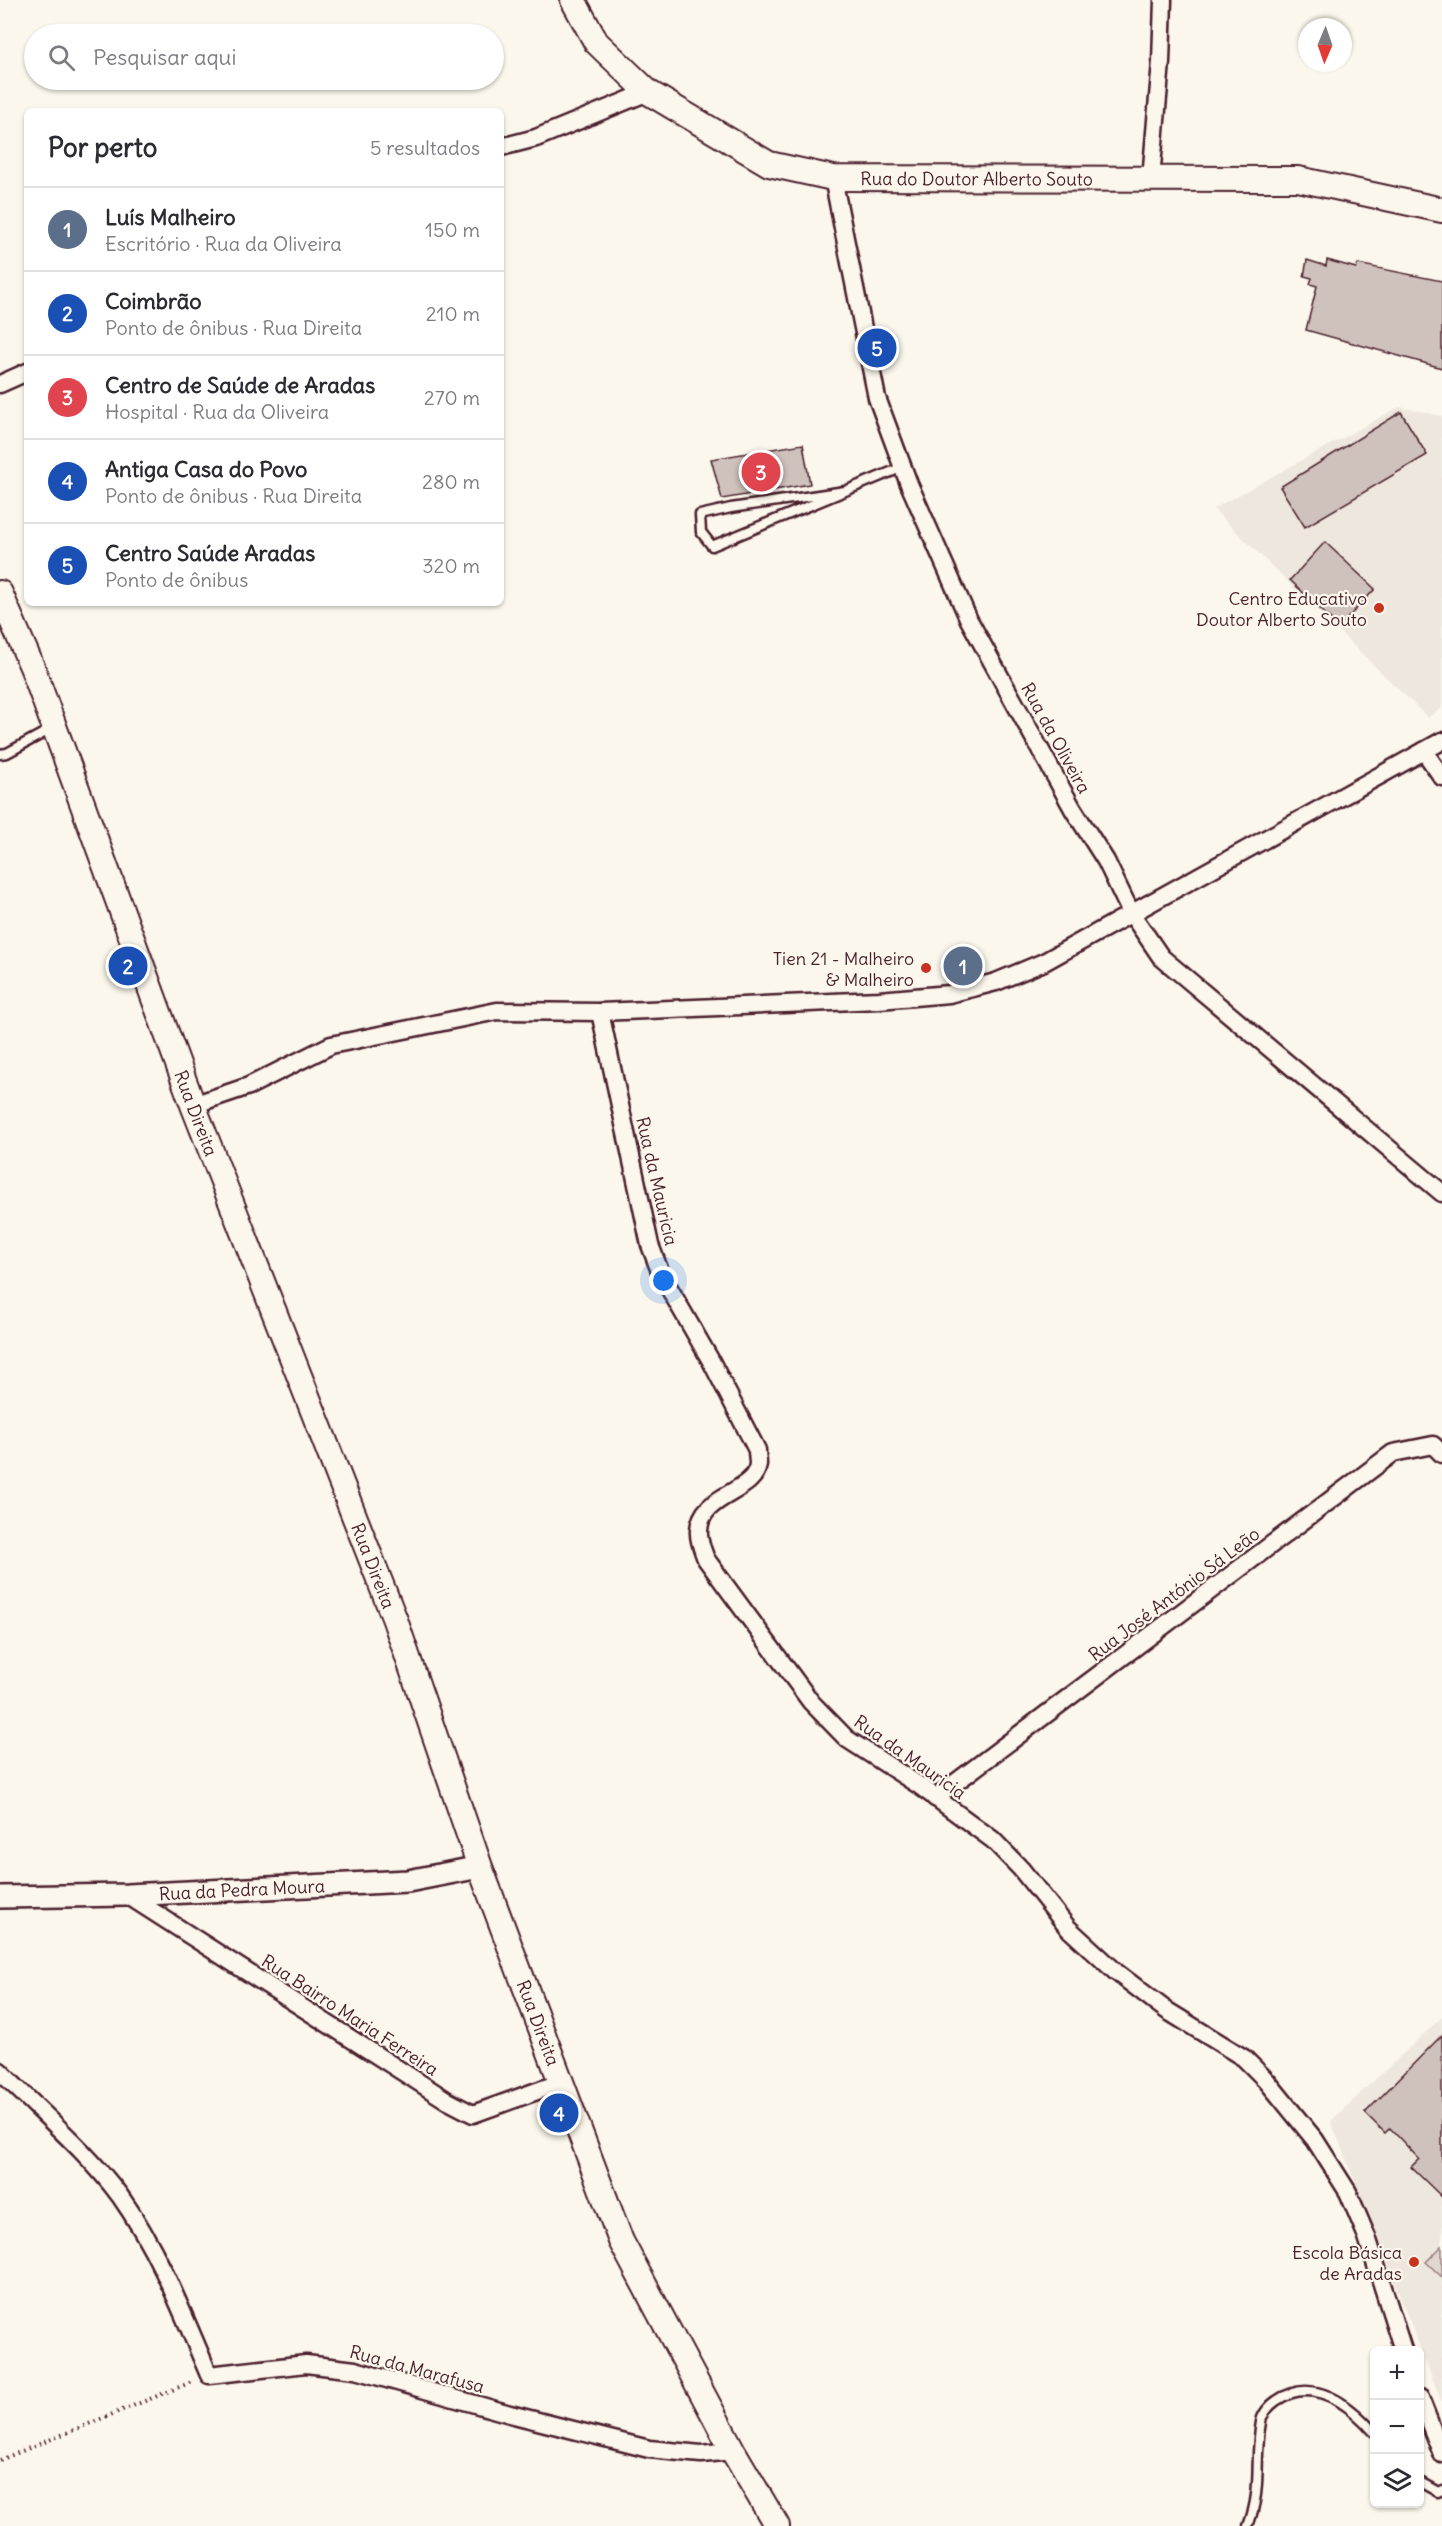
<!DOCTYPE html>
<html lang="pt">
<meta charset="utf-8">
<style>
:root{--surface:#fff;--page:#f7f7f7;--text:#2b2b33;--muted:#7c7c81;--line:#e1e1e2;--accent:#0f766e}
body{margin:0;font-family:Delius,sans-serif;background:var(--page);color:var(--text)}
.controls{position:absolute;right:18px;bottom:18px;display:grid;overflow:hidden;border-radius:9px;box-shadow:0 2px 4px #0004}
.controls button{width:54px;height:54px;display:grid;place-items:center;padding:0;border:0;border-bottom:2px solid var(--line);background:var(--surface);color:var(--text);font:30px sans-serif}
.compass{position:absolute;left:1298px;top:18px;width:54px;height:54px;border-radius:50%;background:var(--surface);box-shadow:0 2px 4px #0004;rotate:182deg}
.you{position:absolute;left:664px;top:1281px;width:21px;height:21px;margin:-15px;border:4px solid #fff;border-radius:50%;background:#1a73e8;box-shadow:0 0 0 9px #1a73e833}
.badge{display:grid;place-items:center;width:39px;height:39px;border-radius:50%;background:var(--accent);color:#fff;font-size:20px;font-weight:700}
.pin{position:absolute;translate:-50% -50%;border:3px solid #fff;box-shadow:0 2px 6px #0006}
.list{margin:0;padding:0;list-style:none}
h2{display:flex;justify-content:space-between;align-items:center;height:78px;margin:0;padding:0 24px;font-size:26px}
h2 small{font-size:20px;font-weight:400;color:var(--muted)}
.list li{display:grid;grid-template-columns:39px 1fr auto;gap:18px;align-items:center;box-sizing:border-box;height:84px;padding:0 24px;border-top:2px solid var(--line)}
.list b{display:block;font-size:22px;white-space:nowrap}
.list p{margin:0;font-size:20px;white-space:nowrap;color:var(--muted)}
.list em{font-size:20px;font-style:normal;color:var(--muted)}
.icon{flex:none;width:33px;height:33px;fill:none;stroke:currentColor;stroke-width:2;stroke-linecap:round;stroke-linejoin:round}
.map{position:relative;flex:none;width:1442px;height:2526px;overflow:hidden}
.search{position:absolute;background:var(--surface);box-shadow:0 2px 4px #0004;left:24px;top:24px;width:480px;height:66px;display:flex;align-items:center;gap:15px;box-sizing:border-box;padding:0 21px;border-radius:33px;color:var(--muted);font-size:22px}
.panel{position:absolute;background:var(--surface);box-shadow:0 2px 4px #0004;left:24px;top:108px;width:480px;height:498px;border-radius:9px}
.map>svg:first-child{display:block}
.built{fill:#eee7de}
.green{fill:#e2d7d0;stroke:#967b7e;stroke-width:1.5}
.building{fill:#cfc2bc;stroke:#4a1f2b;stroke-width:1.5}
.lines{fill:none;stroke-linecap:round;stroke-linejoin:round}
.service-casing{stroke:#4a1f2b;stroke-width:13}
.minor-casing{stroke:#4a1f2b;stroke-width:21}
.tertiary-casing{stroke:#4a1f2b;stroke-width:26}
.secondary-casing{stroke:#4a1f2b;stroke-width:28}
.path{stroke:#4a1f2b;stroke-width:4;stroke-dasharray:1.5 4.5;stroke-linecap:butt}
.service{stroke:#fbf7ec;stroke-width:8}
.minor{stroke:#fbf7ec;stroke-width:16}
.tertiary{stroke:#fbf7ec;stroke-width:21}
.secondary{stroke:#fbf7ec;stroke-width:24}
.poi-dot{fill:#c8321e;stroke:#fbf7ec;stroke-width:2}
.labels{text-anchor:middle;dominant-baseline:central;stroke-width:4.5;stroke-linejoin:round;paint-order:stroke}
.street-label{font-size:18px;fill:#4a1f2b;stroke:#fbf7ec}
.poi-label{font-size:18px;fill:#4a1f2b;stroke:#fbf7ec;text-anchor:end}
</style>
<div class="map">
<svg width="1442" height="2526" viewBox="0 0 1442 2526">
<rect width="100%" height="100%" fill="#fbf7ec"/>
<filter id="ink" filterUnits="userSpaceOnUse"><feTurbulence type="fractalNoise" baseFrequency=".0167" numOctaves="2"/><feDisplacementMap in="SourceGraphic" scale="12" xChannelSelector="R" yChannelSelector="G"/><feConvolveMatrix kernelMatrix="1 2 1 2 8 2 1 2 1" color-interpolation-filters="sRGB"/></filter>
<g filter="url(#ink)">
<g class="built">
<polygon points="1399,407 1442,416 1442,708 1428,718 1213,509"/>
<polygon points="1442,2017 1442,2403 1331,2121"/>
</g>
<polygon class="green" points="1442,2246 1442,2277 1426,2262"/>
<g class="building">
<polygon points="1307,260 1326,266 1327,260 1356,268 1358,264 1442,281 1442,368 1306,330 1317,286 1310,284 1312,278 1304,276"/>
<polygon points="1401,412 1427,455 1305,527 1280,487"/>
<polygon points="803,444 810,484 722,499 711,459"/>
<polygon points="1325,542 1375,589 1339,627 1290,580"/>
<polygon points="1442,2035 1442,2197 1411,2167 1419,2159 1390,2128 1385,2133 1365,2113"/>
</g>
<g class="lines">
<g class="service-casing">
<g id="service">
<polyline points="845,491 731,508 700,515 701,532 712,546 903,467"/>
<polyline points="0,754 7,753 53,728"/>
<polyline points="1420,2482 1438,2492 1442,2490"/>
<path d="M 1248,2526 C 1263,2488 1254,2459 1261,2422 C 1262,2414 1270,2405 1276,2401 C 1313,2375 1350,2405 1374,2432"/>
</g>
</g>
<g class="minor-casing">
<g id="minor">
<polyline points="501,147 536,138 648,92"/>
<polyline points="833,178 877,398 909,484 969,620 1073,809 1106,861 1131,913 1161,957 1442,1193"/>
<polyline points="1151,179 1161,62 1163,0"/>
<polyline points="0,384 27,372"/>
<polyline points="1424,751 1442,777"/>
<path d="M 600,1012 L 650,1245 L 661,1274 L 711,1361 L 757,1450 C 757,1454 758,1460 758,1464 C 755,1494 700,1493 699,1531 C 698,1540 703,1551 706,1559 L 811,1702 L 847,1739 L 920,1786 L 993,1840 L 1021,1869 L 1068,1928 L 1116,1972 L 1166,2010 L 1244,2058 L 1267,2081 L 1315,2140 L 1348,2192 L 1367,2237 L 1403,2350"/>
<polyline points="193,1105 249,1086 331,1045 497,1011 600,1012 879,1000 949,994 996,982 1044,962 1442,741"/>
<polyline points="935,1798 1393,1453 1433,1445 1442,1454"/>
<polyline points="127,1895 448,2101 473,2114 562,2082"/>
<path d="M 0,2071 C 40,2112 86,2150 120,2196 C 159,2251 183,2314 209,2375 L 306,2364 L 355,2370 L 510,2414 L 649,2449 L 701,2454 L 733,2451"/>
<polyline points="1420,2398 1442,2454"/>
</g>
</g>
<g class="tertiary-casing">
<g id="tertiary">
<path id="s1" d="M 0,1897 L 127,1895 L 408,1881 L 480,1867"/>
</g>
</g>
<g class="secondary-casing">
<g id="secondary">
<path id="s2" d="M 573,0 L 596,42 L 648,92 L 769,164 L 833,178 L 1298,179 L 1442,210"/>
<path id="s3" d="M 0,593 L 33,669 L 193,1105 L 395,1620 L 480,1867 L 621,2241 L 733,2451 L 777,2526"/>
</g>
</g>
<polyline class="path" points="0,2460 194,2381"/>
<use href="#service" class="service"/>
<use href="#minor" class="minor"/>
<use href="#tertiary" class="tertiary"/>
<use href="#secondary" class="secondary"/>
</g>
</g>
<g class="poi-dot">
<circle cx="1379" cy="608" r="6"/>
<circle cx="926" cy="968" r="6"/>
<circle cx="1414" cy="2262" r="6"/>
</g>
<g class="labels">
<g class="street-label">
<text stroke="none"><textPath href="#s2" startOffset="470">Rua do Doutor Alberto Souto</textPath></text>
<text transform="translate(1056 738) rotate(61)">Rua da Oliveira</text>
<text stroke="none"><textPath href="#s3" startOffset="556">Rua Direita</textPath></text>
<text transform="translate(657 1181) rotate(77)">Rua da Mauricia</text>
<text stroke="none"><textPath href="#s3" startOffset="1042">Rua Direita</textPath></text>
<text transform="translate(1174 1594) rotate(-37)">Rua José António Sá Leão</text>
<text transform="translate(910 1757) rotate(35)">Rua da Mauricia</text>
<text stroke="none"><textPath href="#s1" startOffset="242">Rua da Pedra Moura</textPath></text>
<text transform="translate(350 2015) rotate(33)">Rua Bairro Maria Ferreira</text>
<text stroke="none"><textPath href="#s3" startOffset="1528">Rua Direita</textPath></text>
<text transform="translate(417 2369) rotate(15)">Rua da Marafusa</text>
</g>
<g class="poi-label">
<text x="1367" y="598">Centro Educativo<tspan x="1367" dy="21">Doutor Alberto Souto</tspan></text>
<text x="914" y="958">Tien 21 - Malheiro<tspan x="914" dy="21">&amp; Malheiro</tspan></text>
<text x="1402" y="2252">Escola Básica<tspan x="1402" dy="21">de Aradas</tspan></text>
</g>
</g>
</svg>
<div class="controls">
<button>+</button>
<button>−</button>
<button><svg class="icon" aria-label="layers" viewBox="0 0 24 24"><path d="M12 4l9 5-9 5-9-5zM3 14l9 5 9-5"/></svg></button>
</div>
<svg class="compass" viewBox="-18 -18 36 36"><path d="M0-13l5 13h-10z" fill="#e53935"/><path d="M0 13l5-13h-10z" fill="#7c7c81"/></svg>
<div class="you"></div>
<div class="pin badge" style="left:963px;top:966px;background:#5c6f8a">1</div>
<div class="pin badge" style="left:128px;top:966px;background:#1a4fb4">2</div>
<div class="pin badge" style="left:761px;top:472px;background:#e0444e">3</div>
<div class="pin badge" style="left:559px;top:2113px;background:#1a4fb4">4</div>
<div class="pin badge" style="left:877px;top:348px;background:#1a4fb4">5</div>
<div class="search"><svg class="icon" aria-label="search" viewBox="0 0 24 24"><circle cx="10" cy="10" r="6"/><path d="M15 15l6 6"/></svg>Pesquisar aqui</div>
<section class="panel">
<h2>Por perto<small>5 resultados</small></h2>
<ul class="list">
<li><span class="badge" style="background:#5c6f8a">1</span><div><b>Luís Malheiro</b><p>Escritório · Rua da Oliveira</p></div><em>150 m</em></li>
<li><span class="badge" style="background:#1a4fb4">2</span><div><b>Coimbrão</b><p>Ponto de ônibus · Rua Direita</p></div><em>210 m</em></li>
<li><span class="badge" style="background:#e0444e">3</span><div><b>Centro de Saúde de Aradas</b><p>Hospital · Rua da Oliveira</p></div><em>270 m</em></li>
<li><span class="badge" style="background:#1a4fb4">4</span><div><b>Antiga Casa do Povo</b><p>Ponto de ônibus · Rua Direita</p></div><em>280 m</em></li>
<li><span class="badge" style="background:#1a4fb4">5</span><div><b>Centro Saúde Aradas</b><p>Ponto de ônibus</p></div><em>320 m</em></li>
</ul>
</section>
</div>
